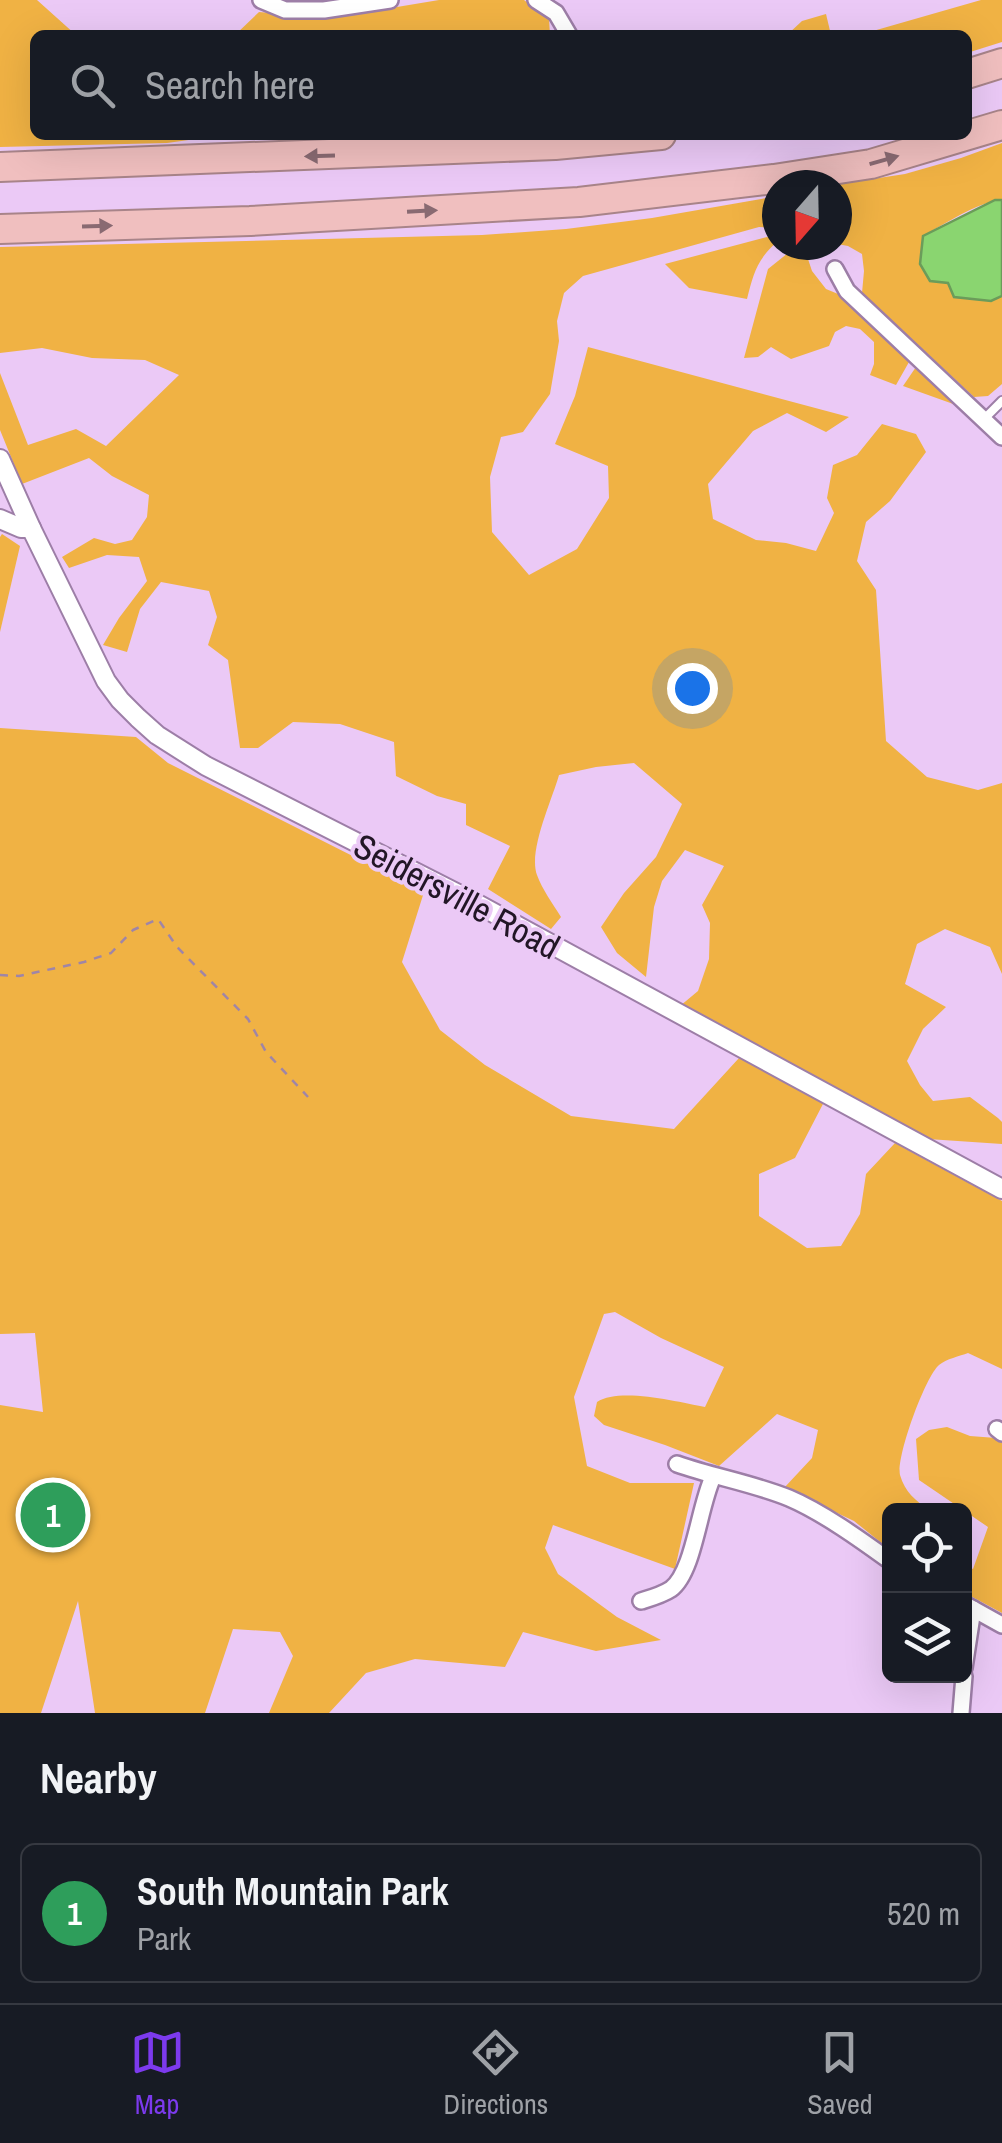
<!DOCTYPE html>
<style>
:root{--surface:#171b24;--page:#242831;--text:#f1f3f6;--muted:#9ea1a6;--line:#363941;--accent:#7c3aed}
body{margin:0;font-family:"Archivo Narrow",sans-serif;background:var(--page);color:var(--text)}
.controls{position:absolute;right:30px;bottom:30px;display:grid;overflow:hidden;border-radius:15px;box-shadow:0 10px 40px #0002}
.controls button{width:90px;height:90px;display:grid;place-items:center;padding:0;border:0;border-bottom:2px solid var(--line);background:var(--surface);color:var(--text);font:50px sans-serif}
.compass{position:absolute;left:762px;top:170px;width:90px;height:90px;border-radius:50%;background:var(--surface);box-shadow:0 10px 40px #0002;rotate:200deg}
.you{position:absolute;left:692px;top:688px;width:35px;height:35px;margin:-25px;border:8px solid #fff;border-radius:50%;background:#1a73e8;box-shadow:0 0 0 15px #1a73e833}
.badge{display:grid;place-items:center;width:65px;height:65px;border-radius:50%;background:var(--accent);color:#fff;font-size:32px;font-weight:700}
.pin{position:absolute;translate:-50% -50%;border:5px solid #fff;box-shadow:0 2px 10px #0006}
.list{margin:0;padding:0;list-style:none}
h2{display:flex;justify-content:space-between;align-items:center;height:130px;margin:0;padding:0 40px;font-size:42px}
h2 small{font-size:32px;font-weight:400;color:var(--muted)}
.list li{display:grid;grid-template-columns:65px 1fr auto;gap:30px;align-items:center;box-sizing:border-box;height:140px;margin:0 20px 20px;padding:0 20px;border:2px solid var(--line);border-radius:15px}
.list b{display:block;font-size:38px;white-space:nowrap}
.list p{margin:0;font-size:32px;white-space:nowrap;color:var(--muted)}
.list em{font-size:32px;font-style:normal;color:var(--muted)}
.icon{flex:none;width:55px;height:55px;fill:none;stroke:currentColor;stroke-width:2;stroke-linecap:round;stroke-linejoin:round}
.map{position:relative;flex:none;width:1002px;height:1713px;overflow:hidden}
.search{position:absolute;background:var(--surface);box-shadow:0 10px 40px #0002;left:30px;right:30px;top:30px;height:110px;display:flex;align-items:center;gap:25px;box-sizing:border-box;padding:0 35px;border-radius:15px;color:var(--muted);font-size:38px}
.sheet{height:290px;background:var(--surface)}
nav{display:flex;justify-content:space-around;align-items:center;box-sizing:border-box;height:140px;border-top:2px solid var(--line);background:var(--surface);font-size:28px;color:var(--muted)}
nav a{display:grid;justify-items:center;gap:5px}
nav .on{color:var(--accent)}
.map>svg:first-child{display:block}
.green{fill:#f0b244}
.water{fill:#8ad570;stroke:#6b9c5a;stroke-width:2.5}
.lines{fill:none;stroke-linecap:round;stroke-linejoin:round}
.service-casing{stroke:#9d7ea7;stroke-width:12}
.minor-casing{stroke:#9d7ea7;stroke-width:20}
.tertiary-casing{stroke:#9d7ea7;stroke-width:22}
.motorway-casing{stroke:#a88489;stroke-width:32}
.path{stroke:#9f85a7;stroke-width:2.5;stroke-dasharray:8 8;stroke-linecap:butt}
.service{stroke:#fff;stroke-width:8}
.minor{stroke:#fff;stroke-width:15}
.tertiary{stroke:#fff;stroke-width:18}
.motorway{stroke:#f0bfbf;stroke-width:28}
.oneway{fill:#896a72}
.labels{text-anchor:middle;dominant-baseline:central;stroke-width:8;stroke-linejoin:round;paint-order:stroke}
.street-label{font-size:35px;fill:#221626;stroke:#ebc9f6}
</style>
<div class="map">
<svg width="1002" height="1713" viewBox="0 0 1002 1713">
<rect width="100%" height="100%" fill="#ebc9f6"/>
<g class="green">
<polygon points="0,0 37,0 76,35 35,35 35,135 437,135 352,138 203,138 167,143 0,147"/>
<polygon points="439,0 524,0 549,19 550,35 235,35 259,12 331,18"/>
<polygon points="981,0 1002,0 1002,42 967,53 967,35 859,35"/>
<polygon points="826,14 831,35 787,35 802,21"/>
<path d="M 1002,143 L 1002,200 C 975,203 947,223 923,236 L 920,264 L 930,281 L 948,282 L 991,301 L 1002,296 L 1002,384 L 988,396 L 974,397 L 862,293 L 864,271 L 862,254 L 848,246 L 837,244 L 837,185 L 833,185 L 905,174 L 961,158 Z"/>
<path d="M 772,197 L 777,199 L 777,228 L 759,227 L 583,276 L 564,293 L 557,321 L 559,341 L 550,394 L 523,432 L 501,437 L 490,477 L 492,532 L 529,575 L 577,549 L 609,498 L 608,466 L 555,444 L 575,396 L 588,347 L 849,417 L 826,432 L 787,413 L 753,431 L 708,484 L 713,519 L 756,540 L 786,543 L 816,551 L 834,513 L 827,498 L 833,465 L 857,455 L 882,424 L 916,434 L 926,452 L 890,501 L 866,522 L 857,561 L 876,590 L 886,741 L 927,777 L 978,790 L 1002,783 L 1002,974 L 990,947 L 945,929 L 917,944 L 905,984 L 946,1007 L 923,1029 L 907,1061 L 920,1085 L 933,1101 L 970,1097 L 998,1118 L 1002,1122 L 1002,1144 L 928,1139 L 680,1006 L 698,991 L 709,959 L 710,923 L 702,905 L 724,866 L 685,850 L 662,881 L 654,907 L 646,977 L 617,953 L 601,927 L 624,893 L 656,857 L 682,804 L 634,763 L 596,767 L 559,775 C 552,800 528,851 537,875 C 542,889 553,904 561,917 L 551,929 L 488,889 L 510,846 L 466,825 L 466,804 L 437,796 L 396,776 L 394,742 L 340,724 L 293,722 L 258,748 L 240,748 L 228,660 L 208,645 L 217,617 L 209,591 L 161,582 L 140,609 L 127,652 L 103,645 L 119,618 L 147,581 L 139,557 L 107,555 L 69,568 L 62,557 L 94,538 L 115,544 L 132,540 L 147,517 L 149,495 L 112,476 L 89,458 L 22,484 L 0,430 L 0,373 L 28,445 L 76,429 L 106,446 L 179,375 L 145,360 L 92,358 L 42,348 L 0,353 L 0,247 L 482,235 L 566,229 L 652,218 Z"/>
<path d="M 767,237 L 777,240 L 777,242 C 757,259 753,275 747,299 L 689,288 L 665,264 Z"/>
<polygon points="793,249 808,259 812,271 826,289 843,296 909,362 896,385 870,375 874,364 874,342 860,329 846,326 835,332 829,346 791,359 771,347 758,357 744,358 768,269"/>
<polygon points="916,367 956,405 903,386"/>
<polygon points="2,534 20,546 0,632 0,537"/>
<path d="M 0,728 L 136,737 L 168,763 L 424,892 L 402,962 L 440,1030 L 485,1065 L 571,1116 L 674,1129 L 739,1058 L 824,1102 L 795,1158 L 759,1174 L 759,1216 L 807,1248 L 841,1246 L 860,1214 L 866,1174 L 895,1143 L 1002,1201 L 1002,1369 L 968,1353 C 960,1356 946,1359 939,1365 C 925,1377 896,1457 900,1475 C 905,1492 915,1500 929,1510 L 890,1510 L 889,1549 L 854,1521 L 784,1488 L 812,1458 L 818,1430 L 777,1414 L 719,1466 L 665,1445 L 604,1425 L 594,1416 L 597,1402 C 620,1387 678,1402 705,1407 L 724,1367 L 661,1338 L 615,1312 L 604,1314 L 574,1397 L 587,1466 L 630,1483 L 694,1483 L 675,1569 L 553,1525 L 545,1548 L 558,1574 L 617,1617 L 661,1640 L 596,1651 L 523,1632 L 505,1667 L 415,1659 L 366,1673 L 329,1713 L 269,1713 L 293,1656 L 280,1632 L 233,1629 L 205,1713 L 95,1713 L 78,1601 L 41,1713 L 0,1713 L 0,1405 L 43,1412 L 35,1333 L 0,1334 Z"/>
<polygon points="947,1427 970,1436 996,1438 1002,1442 1002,1613 965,1593 965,1565 973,1569 988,1527 919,1480 916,1439 929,1430"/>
</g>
<polygon class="water" points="995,200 1002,200 1002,296 991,301 954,297 948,283 930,281 920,264 923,236"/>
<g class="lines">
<g class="service-casing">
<polyline id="service" points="984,419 1002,401"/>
</g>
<g class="minor-casing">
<g id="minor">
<polyline points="261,0 285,10 324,10 390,0"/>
<polyline points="536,0 556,13 569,35"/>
<polyline points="835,269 847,291 1002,437"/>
<polyline points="997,1429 1002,1433"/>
<path d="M 677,1464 C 714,1477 752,1483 789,1498 C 822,1512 861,1540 890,1561"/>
<path d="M 641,1601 C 651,1598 662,1595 671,1589 C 694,1572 699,1506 713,1477"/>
<polyline points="966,1605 1002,1625"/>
<polyline points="964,1668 973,1609"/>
<polyline points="961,1713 964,1676"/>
</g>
</g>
<g class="tertiary-casing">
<g id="tertiary">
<polyline points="0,459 31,528 106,681 120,700 138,718 157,735 206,766 468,899 1002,1189"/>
<polyline points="0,519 21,528 31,528"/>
</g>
</g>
<g class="motorway-casing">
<g id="motorway">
<polyline points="967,74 1002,63"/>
<polyline points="0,167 555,145 661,135"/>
<polyline points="0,229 250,221 579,202 774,179 871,164 1002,125"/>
</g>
</g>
<g class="path">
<polyline points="826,245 830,253"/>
<polyline points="0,975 19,976 84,962 111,953 133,930 158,919 177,947 248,1019 266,1052 308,1097"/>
</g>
<use href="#service" class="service"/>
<use href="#minor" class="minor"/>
<use href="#tertiary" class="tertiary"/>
<use href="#motorway" class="motorway"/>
</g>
<defs><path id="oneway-solid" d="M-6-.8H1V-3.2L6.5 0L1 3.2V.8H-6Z" transform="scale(2.5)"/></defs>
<g class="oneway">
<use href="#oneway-solid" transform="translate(320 156) rotate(178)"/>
<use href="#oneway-solid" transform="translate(884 160) rotate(-16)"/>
<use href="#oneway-solid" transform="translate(422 211) rotate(-3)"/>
<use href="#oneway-solid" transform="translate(97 226) rotate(-2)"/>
</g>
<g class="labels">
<g class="street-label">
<text transform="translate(457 896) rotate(28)">Seidersville Road</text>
</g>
</g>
</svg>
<div class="controls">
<button><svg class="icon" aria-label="locate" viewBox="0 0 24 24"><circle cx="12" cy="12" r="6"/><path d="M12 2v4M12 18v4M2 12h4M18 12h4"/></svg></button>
<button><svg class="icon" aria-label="layers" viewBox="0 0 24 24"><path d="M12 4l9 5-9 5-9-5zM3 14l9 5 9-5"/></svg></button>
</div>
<svg class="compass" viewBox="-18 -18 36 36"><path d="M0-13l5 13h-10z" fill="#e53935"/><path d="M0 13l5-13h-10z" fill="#9ea1a6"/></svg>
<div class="you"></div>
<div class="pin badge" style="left:53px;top:1515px;background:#2e9e5b">1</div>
<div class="search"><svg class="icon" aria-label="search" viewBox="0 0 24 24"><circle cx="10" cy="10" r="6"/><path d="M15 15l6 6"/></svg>Search here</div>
</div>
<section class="sheet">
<h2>Nearby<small></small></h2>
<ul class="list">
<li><span class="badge" style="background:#2e9e5b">1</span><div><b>South Mountain Park</b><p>Park</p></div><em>520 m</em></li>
</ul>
</section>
<nav>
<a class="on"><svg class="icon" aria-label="map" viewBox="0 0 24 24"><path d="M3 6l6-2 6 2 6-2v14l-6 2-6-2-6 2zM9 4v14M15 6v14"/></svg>Map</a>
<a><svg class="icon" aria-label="directions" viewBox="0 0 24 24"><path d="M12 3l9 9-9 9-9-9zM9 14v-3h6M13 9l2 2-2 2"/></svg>Directions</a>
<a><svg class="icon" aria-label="saved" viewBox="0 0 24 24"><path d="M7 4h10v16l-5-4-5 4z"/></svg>Saved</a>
</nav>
